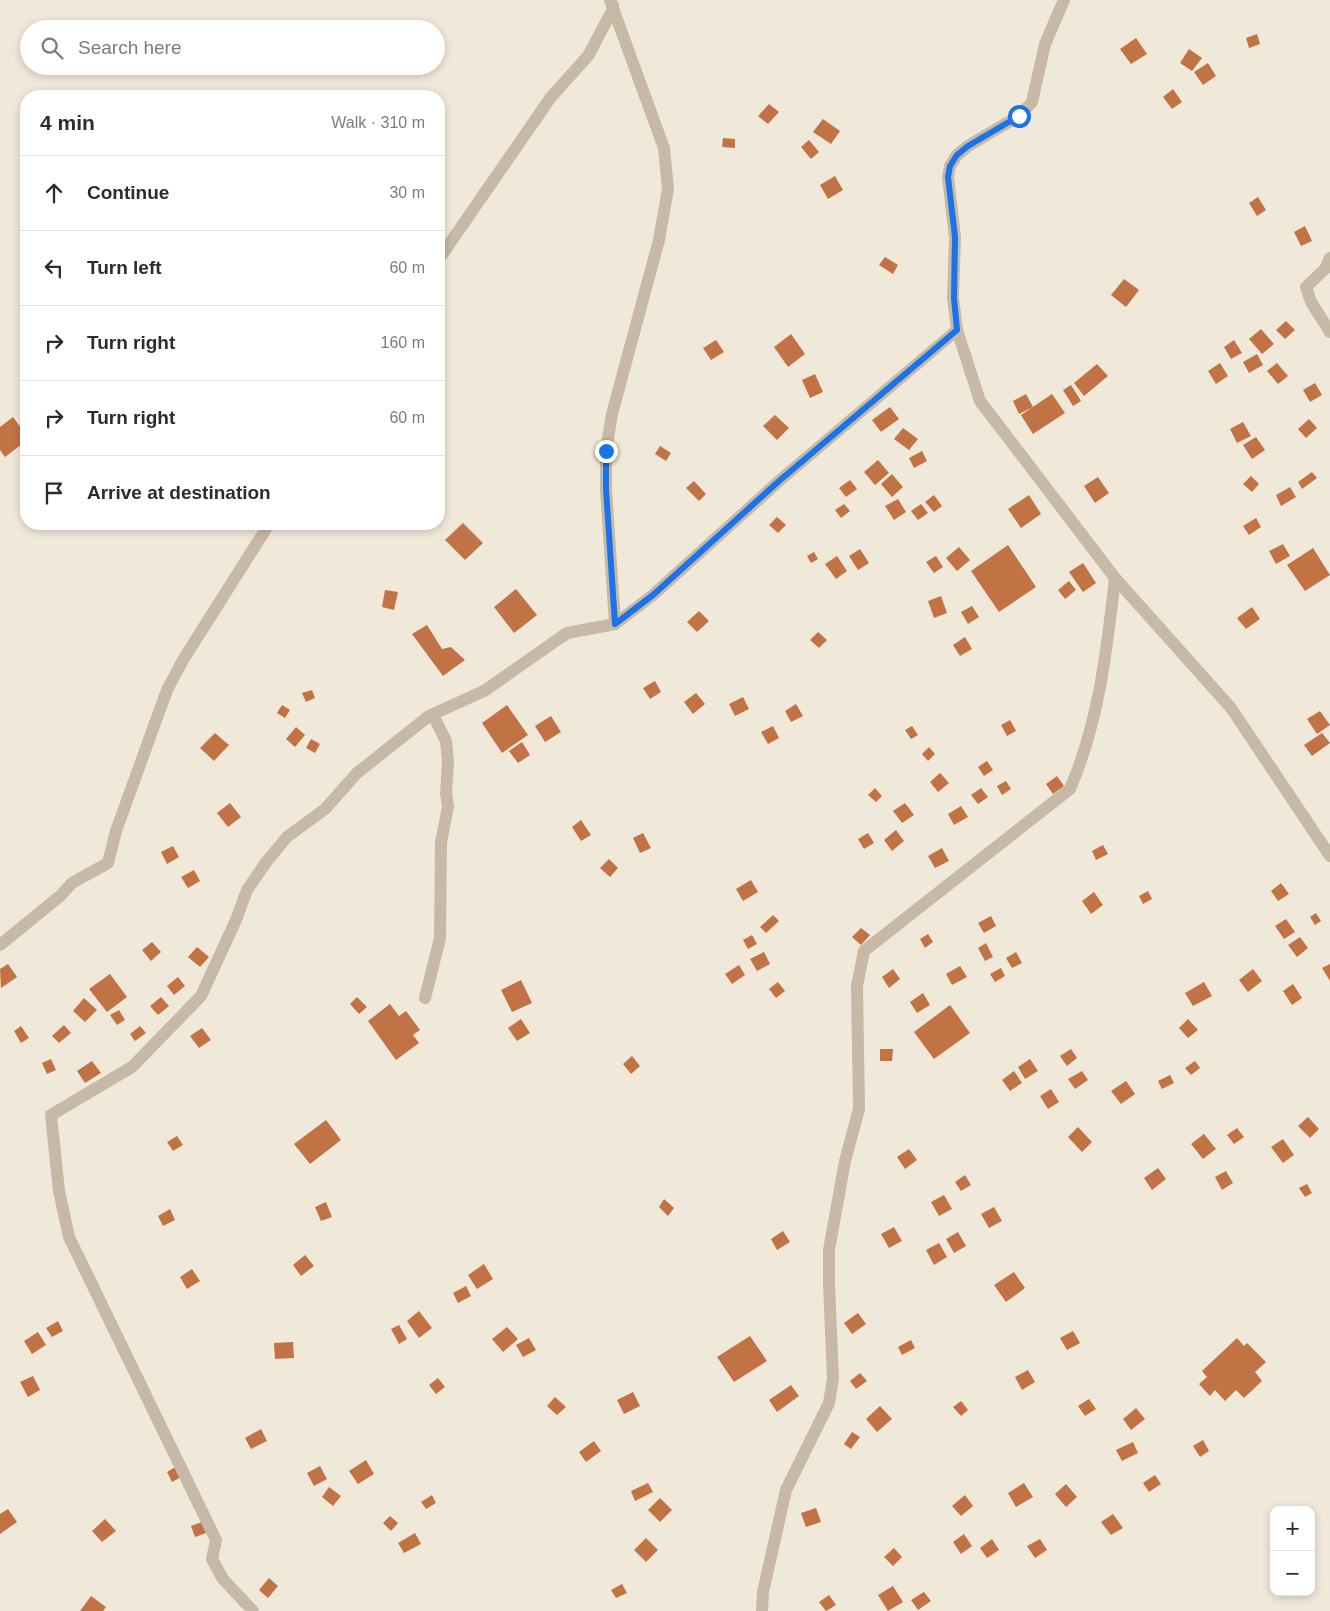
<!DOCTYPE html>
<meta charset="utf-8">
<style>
:root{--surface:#fff;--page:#f7f7f7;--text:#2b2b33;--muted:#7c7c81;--line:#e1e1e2}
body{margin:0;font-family:Helvetica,sans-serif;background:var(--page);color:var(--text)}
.controls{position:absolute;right:15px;bottom:15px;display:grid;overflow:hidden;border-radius:10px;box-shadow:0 2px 8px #0003}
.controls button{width:45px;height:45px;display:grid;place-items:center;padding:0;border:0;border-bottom:1px solid var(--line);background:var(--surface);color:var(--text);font:25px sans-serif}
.stop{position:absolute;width:15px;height:15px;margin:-11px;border:4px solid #1a73e8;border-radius:50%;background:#fff}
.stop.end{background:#1a73e8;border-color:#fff;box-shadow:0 1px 5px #0008}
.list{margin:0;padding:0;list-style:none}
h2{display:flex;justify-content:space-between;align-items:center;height:65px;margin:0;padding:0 20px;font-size:21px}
h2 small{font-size:16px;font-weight:400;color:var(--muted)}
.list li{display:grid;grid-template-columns:32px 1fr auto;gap:15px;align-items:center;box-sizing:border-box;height:75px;padding:0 20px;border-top:1px solid var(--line)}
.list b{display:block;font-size:19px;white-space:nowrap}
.list em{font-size:16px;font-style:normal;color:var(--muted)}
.icon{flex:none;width:28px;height:28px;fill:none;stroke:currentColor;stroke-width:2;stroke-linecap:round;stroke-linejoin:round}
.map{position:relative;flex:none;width:1330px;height:1611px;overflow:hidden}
.search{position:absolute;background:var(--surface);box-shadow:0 2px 8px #0003;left:20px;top:20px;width:425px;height:55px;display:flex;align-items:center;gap:12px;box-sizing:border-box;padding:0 18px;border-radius:28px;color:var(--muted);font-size:19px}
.panel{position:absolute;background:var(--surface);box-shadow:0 2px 8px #0003;left:20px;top:90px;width:425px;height:440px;border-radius:20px}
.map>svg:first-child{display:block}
.building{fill:#c17345}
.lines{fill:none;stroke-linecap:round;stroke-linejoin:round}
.minor{stroke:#c7b9a5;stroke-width:12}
.route{stroke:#1a73e8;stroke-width:6}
</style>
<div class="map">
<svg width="1330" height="1611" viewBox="0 0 1330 1611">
<rect width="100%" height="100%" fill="#f0e8d9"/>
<g class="building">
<polygon points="1257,34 1260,44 1249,48 1246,38"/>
<polygon points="1136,38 1147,54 1131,64 1120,49"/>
<polygon points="1189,49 1202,58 1192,71 1180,63"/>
<polygon points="1208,63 1216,76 1203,85 1194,72"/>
<polygon points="1173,89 1182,102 1172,109 1163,97"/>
<polygon points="769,104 779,112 768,124 758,116"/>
<polygon points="823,119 840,131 831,144 813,132"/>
<polygon points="723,138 735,139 735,148 722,147"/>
<polygon points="809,140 819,152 811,159 801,147"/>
<polygon points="835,176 843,190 828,199 820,185"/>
<polygon points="1258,197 1266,210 1257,216 1249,203"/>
<polygon points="1305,226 1312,241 1301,246 1294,232"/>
<polygon points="885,257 898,265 893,274 879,265"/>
<polygon points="1124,279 1139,290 1126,307 1111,295"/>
<polygon points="1286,321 1295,330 1285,339 1276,330"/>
<polygon points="1261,329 1274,344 1262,354 1249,339"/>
<polygon points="791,334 805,354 788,367 774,347"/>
<polygon points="716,340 724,352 711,360 703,348"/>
<polygon points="1234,340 1242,353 1231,359 1224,347"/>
<polygon points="1257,354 1263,365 1249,373 1243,362"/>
<polygon points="1220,363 1228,376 1216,384 1208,371"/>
<polygon points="1277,363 1288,376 1278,384 1267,371"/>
<polygon points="1097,364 1108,376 1084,396 1074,383"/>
<polygon points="815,374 823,392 810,398 802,380"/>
<polygon points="1315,383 1322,395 1310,402 1303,390"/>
<polygon points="1071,385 1081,401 1073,406 1063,390"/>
<polygon points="1026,394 1033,407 1019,414 1013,401"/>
<polygon points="1052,394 1065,413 1033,434 1021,415"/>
<polygon points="890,407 899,419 881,432 872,420"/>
<polygon points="775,415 789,428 777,440 763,426"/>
<polygon points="13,417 26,435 26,441 5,457 0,450 0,427"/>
<polygon points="1309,419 1317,428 1306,438 1298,429"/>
<polygon points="1243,422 1251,436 1237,443 1230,429"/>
<polygon points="903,428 918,439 909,450 894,439"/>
<polygon points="1256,437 1265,450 1252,459 1243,445"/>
<polygon points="660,446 671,453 666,461 655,454"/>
<polygon points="922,451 927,461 914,468 909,458"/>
<polygon points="878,460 889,473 875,485 864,472"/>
<polygon points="1312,472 1317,478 1302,489 1298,482"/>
<polygon points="892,474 903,487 892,497 881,484"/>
<polygon points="1251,476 1259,484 1252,492 1243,484"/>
<polygon points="1098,477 1109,493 1095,503 1084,486"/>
<polygon points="850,480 857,489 846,497 839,488"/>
<polygon points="694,481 706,494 699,501 686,488"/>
<polygon points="1290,487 1296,497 1281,506 1276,495"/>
<polygon points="934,495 942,506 934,512 925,502"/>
<polygon points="1029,495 1041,514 1021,528 1008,509"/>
<polygon points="898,499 906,512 894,520 885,506"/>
<polygon points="844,504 850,511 841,518 835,510"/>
<polygon points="921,504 928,513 918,520 911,511"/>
<polygon points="777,517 786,525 778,533 769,525"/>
<polygon points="1256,518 1261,527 1249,535 1243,526"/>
<polygon points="463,523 483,543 465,560 445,540"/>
<polygon points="1283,544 1290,556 1276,564 1269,551"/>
<polygon points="1008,545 1036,587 999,612 971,571"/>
<polygon points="959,547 970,560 957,571 946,558"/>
<polygon points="1313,548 1330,575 1305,591 1287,565"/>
<polygon points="860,549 869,563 858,570 849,556"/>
<polygon points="814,552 818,559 811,563 807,556"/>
<polygon points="837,556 847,571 836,579 825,564"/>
<polygon points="936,556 943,567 934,573 926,562"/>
<polygon points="1083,563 1096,583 1083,592 1069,572"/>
<polygon points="1069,581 1076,590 1065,599 1058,590"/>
<polygon points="516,589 537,615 514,633 494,607"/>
<polygon points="385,590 398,592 394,610 382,607"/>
<polygon points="941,596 947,613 934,618 928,601"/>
<polygon points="972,606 979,617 968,624 961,612"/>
<polygon points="1252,607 1260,619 1246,629 1237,618"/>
<polygon points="699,611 709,621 697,632 687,622"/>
<polygon points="427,625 442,649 451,647 465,660 443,676 412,634"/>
<polygon points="818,632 827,640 819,648 810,640"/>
<polygon points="965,637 972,649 960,656 953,645"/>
<polygon points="655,681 661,692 650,699 643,688"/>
<polygon points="312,690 315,698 306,702 302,693"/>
<polygon points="696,693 705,704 693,714 684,702"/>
<polygon points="743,697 749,709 735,716 729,704"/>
<polygon points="796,704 803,716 791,722 785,711"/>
<polygon points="282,705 290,710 285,718 277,713"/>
<polygon points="507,705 528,735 502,753 482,723"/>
<polygon points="1320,711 1330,725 1317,734 1307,719"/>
<polygon points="551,716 561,732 545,742 535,726"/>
<polygon points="1010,720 1016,731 1007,736 1001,725"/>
<polygon points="773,726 779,738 768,744 761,732"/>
<polygon points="912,726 918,735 911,739 905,730"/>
<polygon points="296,727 305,735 295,747 286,739"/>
<polygon points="215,733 229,745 214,761 200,748"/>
<polygon points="1322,733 1330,743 1312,756 1304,745"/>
<polygon points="311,739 320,744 315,753 306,748"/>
<polygon points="522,742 530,755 518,763 509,751"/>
<polygon points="929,747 935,754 928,761 922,754"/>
<polygon points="987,761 993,770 984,776 978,767"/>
<polygon points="940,773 949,783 938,792 930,782"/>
<polygon points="1057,776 1064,786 1053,794 1046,784"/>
<polygon points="1006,781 1011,789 1002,795 997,786"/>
<polygon points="875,788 882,796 876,802 868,795"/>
<polygon points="981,788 988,797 978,804 971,795"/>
<polygon points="230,803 241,817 228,827 217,813"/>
<polygon points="905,803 914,815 902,823 893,811"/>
<polygon points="961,806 968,817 954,825 948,814"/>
<polygon points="581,820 591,835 581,841 572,827"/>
<polygon points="896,830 904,841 892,851 884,840"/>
<polygon points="643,833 651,848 640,853 633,838"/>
<polygon points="868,833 874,843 864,849 858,839"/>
<polygon points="1103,845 1108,854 1096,860 1092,851"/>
<polygon points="173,846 179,857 167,864 161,852"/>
<polygon points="942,848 949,861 935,868 928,856"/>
<polygon points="609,859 618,868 610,877 600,868"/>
<polygon points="194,870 200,881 188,888 181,877"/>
<polygon points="751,880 758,892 743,901 736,889"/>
<polygon points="1281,883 1289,894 1278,901 1271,891"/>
<polygon points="1148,891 1152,899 1143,904 1139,896"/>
<polygon points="1094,892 1103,905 1091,914 1082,901"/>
<polygon points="1316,913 1321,921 1315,925 1310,917"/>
<polygon points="773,915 779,921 766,933 760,927"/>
<polygon points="991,916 996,926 984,933 978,923"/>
<polygon points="1286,919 1295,932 1284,939 1275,926"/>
<polygon points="861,928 870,935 861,945 852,937"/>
<polygon points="928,934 933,942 925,948 920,939"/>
<polygon points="752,935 757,944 748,949 743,940"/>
<polygon points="1300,937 1308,948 1297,957 1288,945"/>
<polygon points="152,942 161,952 151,961 142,950"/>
<polygon points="986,943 993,957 985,961 978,948"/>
<polygon points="197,947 209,957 200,967 188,957"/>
<polygon points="764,952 770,964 757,971 750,959"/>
<polygon points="1016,952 1022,963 1012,968 1006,958"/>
<polygon points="8,964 17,977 1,988 0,969"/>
<polygon points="1330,964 1330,981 1322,968"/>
<polygon points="739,965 745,975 732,984 725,974"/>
<polygon points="960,966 967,977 952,985 946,974"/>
<polygon points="1001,968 1005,976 995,982 990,974"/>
<polygon points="893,969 900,979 889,988 882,977"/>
<polygon points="1253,969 1262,981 1248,992 1239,980"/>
<polygon points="110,974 127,997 107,1012 89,989"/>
<polygon points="178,977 185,986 174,995 167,986"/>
<polygon points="521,980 532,1003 512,1012 501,990"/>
<polygon points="778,982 785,991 776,998 769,989"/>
<polygon points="1204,982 1212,996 1193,1006 1185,993"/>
<polygon points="1293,984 1302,998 1292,1005 1283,991"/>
<polygon points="923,993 930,1005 917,1013 910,1002"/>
<polygon points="161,997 169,1006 158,1015 150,1006"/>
<polygon points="357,997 367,1007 359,1014 350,1004"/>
<polygon points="84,998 97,1010 85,1022 73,1011"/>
<polygon points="390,1004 399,1016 406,1011 420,1030 413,1035 419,1043 396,1060 368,1021"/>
<polygon points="950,1005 970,1033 934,1059 914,1032"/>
<polygon points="119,1010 125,1020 117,1025 110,1015"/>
<polygon points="521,1019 530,1033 517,1041 508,1028"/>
<polygon points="1188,1019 1198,1030 1188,1038 1179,1028"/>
<polygon points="64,1025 71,1033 59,1043 52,1036"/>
<polygon points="21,1026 29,1038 21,1043 14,1031"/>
<polygon points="140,1026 146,1033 135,1041 130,1034"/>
<polygon points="202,1028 211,1040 199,1048 190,1036"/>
<polygon points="880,1049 893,1049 892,1061 880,1061"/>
<polygon points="1071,1049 1077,1058 1067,1066 1060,1056"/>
<polygon points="632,1056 640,1066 631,1074 623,1064"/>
<polygon points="51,1059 56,1070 47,1074 42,1063"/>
<polygon points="1030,1059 1038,1071 1025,1079 1018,1067"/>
<polygon points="92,1061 101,1073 85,1083 77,1071"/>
<polygon points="1195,1061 1200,1068 1191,1075 1185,1068"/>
<polygon points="1014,1071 1022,1083 1010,1091 1002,1080"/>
<polygon points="1082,1071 1088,1080 1075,1089 1068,1079"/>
<polygon points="1170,1075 1174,1083 1162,1089 1158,1081"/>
<polygon points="1126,1081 1135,1094 1121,1104 1111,1091"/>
<polygon points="1051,1089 1059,1102 1048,1109 1040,1096"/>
<polygon points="1308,1117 1319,1129 1310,1138 1298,1126"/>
<polygon points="326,1120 341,1140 310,1164 294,1144"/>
<polygon points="1078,1127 1092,1142 1082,1152 1068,1137"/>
<polygon points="1237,1128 1244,1137 1234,1144 1227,1135"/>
<polygon points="1204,1134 1216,1149 1203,1159 1191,1144"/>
<polygon points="177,1136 183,1145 173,1151 167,1142"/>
<polygon points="1283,1139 1294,1155 1283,1163 1271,1147"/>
<polygon points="909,1149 917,1160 905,1169 897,1157"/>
<polygon points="1158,1168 1166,1179 1152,1190 1144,1178"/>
<polygon points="1226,1171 1233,1183 1222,1190 1215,1177"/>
<polygon points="965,1175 971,1185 961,1191 955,1182"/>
<polygon points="1307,1184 1312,1193 1305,1197 1299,1188"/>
<polygon points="944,1195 952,1209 939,1216 931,1202"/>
<polygon points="664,1199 674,1208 668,1216 659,1207"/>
<polygon points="326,1202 332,1217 321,1221 315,1207"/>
<polygon points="994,1207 1002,1221 989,1228 981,1214"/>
<polygon points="170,1209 175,1220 163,1226 158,1216"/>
<polygon points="894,1227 902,1241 889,1248 881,1234"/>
<polygon points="783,1231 790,1242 777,1250 771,1239"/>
<polygon points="958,1232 966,1246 954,1253 946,1239"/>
<polygon points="939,1243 947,1257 934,1265 926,1250"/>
<polygon points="305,1255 314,1266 301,1276 293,1265"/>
<polygon points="484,1264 493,1279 477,1289 468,1275"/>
<polygon points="192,1269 200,1281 187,1289 180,1277"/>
<polygon points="1014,1272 1025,1288 1006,1302 994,1285"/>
<polygon points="466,1286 471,1296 458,1303 453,1293"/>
<polygon points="419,1311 432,1328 419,1338 407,1321"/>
<polygon points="858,1313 866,1324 852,1334 844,1323"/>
<polygon points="58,1321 63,1331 52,1337 46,1328"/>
<polygon points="399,1325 407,1339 399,1344 391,1329"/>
<polygon points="507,1327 518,1339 503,1352 492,1339"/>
<polygon points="1073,1331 1080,1343 1067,1350 1060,1338"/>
<polygon points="38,1332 46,1345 32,1354 24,1341"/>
<polygon points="750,1336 767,1361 734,1382 717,1357"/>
<polygon points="529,1338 536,1350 523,1357 516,1345"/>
<polygon points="1237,1338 1244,1346 1247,1343 1266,1362 1255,1372 1262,1381 1244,1398 1236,1390 1225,1401 1215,1390 1210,1396 1199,1384 1207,1377 1202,1371"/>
<polygon points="911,1340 915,1348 902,1355 898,1347"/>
<polygon points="293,1342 294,1358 275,1359 274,1343"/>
<polygon points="1028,1370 1035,1382 1022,1390 1015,1377"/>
<polygon points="860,1373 867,1381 856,1389 850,1381"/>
<polygon points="33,1376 40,1390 28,1397 20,1382"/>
<polygon points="438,1378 445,1387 436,1394 429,1385"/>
<polygon points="791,1385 799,1396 777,1412 769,1400"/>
<polygon points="633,1392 640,1406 624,1414 617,1400"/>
<polygon points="555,1397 566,1407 557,1415 547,1406"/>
<polygon points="1089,1399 1096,1409 1085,1416 1078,1406"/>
<polygon points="961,1401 968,1410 961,1416 953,1407"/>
<polygon points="880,1406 892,1419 877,1432 866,1419"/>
<polygon points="1136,1408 1145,1419 1131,1430 1123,1419"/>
<polygon points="261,1429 267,1441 251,1449 245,1438"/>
<polygon points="852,1432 860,1437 851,1449 844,1444"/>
<polygon points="1203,1440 1209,1451 1200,1457 1193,1446"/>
<polygon points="594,1441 601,1451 586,1462 579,1452"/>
<polygon points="1133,1442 1138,1453 1122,1461 1116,1450"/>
<polygon points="366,1460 374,1474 358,1484 349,1471"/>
<polygon points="177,1466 183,1476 172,1482 167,1472"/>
<polygon points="320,1466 327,1479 314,1486 307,1473"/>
<polygon points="1155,1475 1161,1484 1149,1492 1143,1483"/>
<polygon points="648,1483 653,1492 635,1501 631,1491"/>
<polygon points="1024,1483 1033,1497 1016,1507 1008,1493"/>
<polygon points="1066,1484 1077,1497 1066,1507 1055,1494"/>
<polygon points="329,1487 341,1496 333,1506 322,1497"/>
<polygon points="432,1495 436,1503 426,1509 421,1502"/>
<polygon points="965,1495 973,1506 961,1516 952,1506"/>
<polygon points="660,1498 672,1510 660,1522 648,1510"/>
<polygon points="816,1508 821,1522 806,1527 801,1513"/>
<polygon points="8,1509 17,1522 0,1534 0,1514"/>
<polygon points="1113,1514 1123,1528 1111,1535 1101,1522"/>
<polygon points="390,1516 398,1523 391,1531 383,1523"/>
<polygon points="105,1519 116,1531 102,1542 92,1531"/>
<polygon points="202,1522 206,1533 195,1537 191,1526"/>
<polygon points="415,1533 421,1544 404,1553 398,1543"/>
<polygon points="964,1534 972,1546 961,1554 953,1542"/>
<polygon points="646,1538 658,1550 646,1562 634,1550"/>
<polygon points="992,1539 999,1550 987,1558 980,1548"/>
<polygon points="1040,1539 1047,1550 1035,1558 1027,1546"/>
<polygon points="894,1548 902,1557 893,1566 884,1557"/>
<polygon points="269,1578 278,1586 268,1598 259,1590"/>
<polygon points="622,1584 627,1593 616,1598 611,1590"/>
<polygon points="893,1586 903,1602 888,1611 878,1595"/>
<polygon points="924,1592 931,1601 918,1610 911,1600"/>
<polygon points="829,1595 836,1605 826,1611 819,1602"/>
<polygon points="91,1596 106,1607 103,1611 80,1611"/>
</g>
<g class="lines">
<g class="minor">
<polyline points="610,0 664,148 668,189 659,240 612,414 606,451 606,489 615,624"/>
<polyline points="1064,0 1045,44 1032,102 1019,116 968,146 957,155 950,166 948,177 955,237 953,298 957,330 980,401 1115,578 1231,708 1330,856"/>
<polyline points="1330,258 1325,269 1306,287 1311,302 1330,332"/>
<polyline points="439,259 551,97 588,56 612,11 613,5"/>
<polyline points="0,945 60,896 72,883 108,863 116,831 167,690 183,660 269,524"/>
<polyline points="425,998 440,938 441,843 448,806 446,794 448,761 446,741 433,715"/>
<polyline points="253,1611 223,1579 212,1559 216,1540 69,1237 59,1191 51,1115 132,1067 201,996 236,920 247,890 267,861 287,837 325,809 357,773 429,716 484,691 567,633 615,624 653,595 779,481 957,330"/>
<path d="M 762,1611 L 763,1592 L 786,1490 L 829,1403 L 833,1379 L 829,1284 L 829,1250 L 845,1161 L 859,1109 L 857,986 L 864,951 L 1070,789 C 1099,722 1107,649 1115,578"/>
</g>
</g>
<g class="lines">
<polyline class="route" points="606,451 606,489 615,624 653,595 779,481 957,330 954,298 955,237 948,177 950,166 957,155 968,146 1019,116"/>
</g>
</svg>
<div class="controls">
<button>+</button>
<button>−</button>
</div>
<div class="stop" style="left:1019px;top:116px"></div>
<div class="stop end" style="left:606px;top:451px"></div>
<div class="search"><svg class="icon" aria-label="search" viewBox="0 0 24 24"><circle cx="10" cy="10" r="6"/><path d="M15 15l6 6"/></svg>Search here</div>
<section class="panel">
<h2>4 min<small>Walk · 310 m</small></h2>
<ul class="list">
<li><svg class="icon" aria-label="ahead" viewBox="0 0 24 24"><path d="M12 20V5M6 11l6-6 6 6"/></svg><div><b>Continue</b></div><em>30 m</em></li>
<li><svg class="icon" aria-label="left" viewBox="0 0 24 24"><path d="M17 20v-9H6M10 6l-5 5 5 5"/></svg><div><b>Turn left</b></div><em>60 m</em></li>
<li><svg class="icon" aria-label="right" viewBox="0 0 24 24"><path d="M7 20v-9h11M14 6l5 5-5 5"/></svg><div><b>Turn right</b></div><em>160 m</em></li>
<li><svg class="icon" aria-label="right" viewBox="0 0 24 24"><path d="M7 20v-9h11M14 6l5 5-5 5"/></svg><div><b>Turn right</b></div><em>60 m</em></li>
<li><svg class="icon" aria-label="arrive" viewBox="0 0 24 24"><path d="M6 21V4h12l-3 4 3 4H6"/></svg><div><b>Arrive at destination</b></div></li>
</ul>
</section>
</div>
